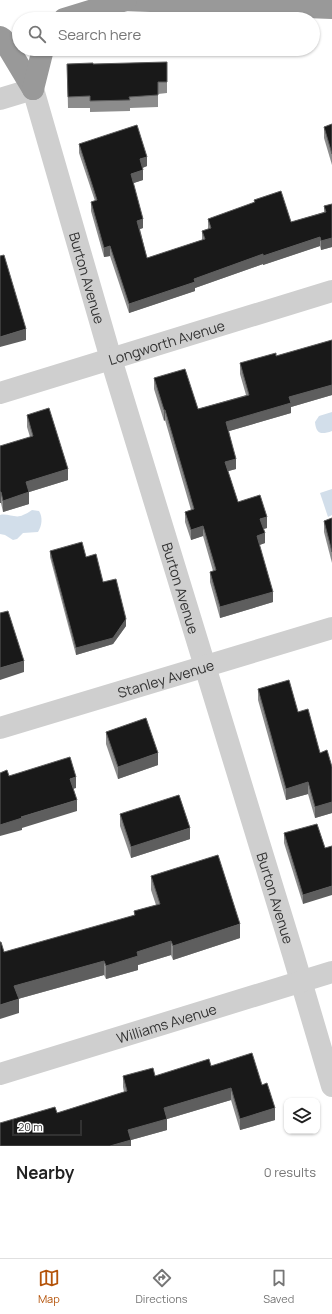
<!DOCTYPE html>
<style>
:root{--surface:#fff;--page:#f6f6f6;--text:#222;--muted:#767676;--line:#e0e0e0;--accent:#b45309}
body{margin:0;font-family:Manrope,sans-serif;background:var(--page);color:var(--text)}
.controls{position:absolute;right:12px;bottom:12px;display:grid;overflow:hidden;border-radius:8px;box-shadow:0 1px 3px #0004}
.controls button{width:36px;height:36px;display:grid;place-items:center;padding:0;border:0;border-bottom:1px solid var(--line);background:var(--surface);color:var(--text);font:20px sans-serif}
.scale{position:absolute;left:12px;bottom:10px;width:70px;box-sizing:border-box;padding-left:4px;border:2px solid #323232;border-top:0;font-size:11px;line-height:14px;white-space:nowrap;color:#323232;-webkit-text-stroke:3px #fff;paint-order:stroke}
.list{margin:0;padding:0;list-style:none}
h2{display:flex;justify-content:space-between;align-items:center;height:52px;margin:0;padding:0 16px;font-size:17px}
h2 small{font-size:13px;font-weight:400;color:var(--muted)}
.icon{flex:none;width:22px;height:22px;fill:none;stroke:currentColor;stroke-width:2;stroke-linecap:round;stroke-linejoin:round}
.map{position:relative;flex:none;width:332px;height:1146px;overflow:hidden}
.search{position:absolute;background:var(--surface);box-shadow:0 1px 3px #0004;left:12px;right:12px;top:12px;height:44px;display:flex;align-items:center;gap:10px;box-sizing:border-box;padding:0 14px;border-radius:22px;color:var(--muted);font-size:15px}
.sheet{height:112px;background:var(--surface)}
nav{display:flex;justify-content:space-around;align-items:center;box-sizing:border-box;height:56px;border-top:1px solid var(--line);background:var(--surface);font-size:11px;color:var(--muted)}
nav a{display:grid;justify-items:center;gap:2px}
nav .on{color:var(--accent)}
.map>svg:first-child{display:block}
.water{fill:#d2deea}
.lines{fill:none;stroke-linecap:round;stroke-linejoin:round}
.minor{stroke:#cfcfcf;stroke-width:22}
.highway{stroke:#999;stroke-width:22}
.wall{fill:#8c8c8c}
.shaded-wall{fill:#5e5e5e}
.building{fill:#191919;stroke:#5e5e5e}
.labels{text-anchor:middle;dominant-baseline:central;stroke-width:4;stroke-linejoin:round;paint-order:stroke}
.street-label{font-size:14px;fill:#323232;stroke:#fff}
</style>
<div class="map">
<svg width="332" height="1146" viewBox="0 0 332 1146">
<rect width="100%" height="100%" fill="#fff"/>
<g class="water">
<path d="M 332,412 L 332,431 C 321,435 316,434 315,422 L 319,416 Z"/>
<polygon points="332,489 332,515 328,517 320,493"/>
<path d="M 32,510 L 39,511 C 43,517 42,526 38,532 L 23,533 L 17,539 L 13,540 L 5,535 L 0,534 L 0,515 C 8,513 16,519 23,515 C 26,514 29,512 32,510 Z"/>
</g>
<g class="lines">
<g class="minor">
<path id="s1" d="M 0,99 L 33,89 L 111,359 L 293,954 L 332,1086"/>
<path id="s2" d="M 0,393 L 332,291"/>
<path id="s3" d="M 0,728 L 332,628"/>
<path id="s4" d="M 0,1074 L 332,972"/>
</g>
<g class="highway">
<polyline points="124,0 332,8"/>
<polyline points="64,19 126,0"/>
<polyline points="0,37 3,39 33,89"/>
<polyline points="33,89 43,49"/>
</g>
</g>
<g class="wall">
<polygon points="67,64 93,64 167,82 167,93 158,94 158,107 130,108 130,111 90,112 90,108 68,108"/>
<polygon points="332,124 332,165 324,138 324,127"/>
<polygon points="79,144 147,166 142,168 143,180 133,183 143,228 140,229 147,258 202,240 202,231 208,229 208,219 254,203 254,200 291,222 324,212 324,206 332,204 332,247 321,250 320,246 263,265 263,264 195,288 195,291 129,313 110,256 104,257 91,211 91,202 95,201 79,153"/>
<polygon points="332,340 332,395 291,407 291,413 229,431 236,469 228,471 238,502 267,528 263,529 265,543 259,545 273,602 220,618 210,582 210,572 213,571 203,536 191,540 185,522 185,512 191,510 165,420 164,421 154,389 154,378 198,409 246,395 240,374 240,363 276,356"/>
<polygon points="27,415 68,480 29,492 29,504 3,512 1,503 0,446 30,437 27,427"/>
<polygon points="332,518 332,563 324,532 324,521"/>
<polygon points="50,551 86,557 103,582 126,626 113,644 76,655 50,557"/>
<polygon points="258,689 298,712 320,753 332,767 332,813 315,818 308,794 286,800 258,700"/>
<polygon points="106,732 158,765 118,779 106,744"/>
<polygon points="120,814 190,839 131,858 120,826"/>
<polygon points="284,833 325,848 303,904 284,843"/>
<polygon points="151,876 240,938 173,960 171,955 138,965 138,970 106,979 104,975 18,999 19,1013 4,952 134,916 134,911 156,905 151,890"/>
<polygon points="211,1066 262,1085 275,1120 240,1130 231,1100 167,1119 167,1130 131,1140 131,1146 57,1113 124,1092 123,1087 123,1076 155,1076"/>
</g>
<g class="shaded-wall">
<polygon points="147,157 147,166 140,169 140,159"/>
<polygon points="143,170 143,180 131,184 131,174"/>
<polygon points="143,219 143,228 137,230 137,221"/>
<polygon points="320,237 320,246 263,265 263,256"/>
<polygon points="332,238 332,247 321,250 321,241"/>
<polygon points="110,246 110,256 104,257 104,248"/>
<polygon points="263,254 263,264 195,288 195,291 129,313 129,304 194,279"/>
<polygon points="26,329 26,340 0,347 0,337"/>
<polygon points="332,385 332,395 291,407 291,413 226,432 226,422 289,397"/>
<polygon points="164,410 165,410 165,420 164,421"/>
<polygon points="236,459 236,469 225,472 225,462"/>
<polygon points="68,469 68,480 26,493 26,482"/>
<rect x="0" y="492" width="1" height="11"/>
<polygon points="29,492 29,504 3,512 3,501"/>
<polygon points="267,517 267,528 260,530 260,519"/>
<polygon points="203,526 203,536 191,540 191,530"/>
<polygon points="265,533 265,543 257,546 257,536"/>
<polygon points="273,592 273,602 220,618 220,607"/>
<polygon points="126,619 126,626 113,644 76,655 76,648"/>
<polygon points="24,661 24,672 0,680 0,668"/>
<polygon points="158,753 158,765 118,779 118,767"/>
<polygon points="76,777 76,788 70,790 70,779"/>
<polygon points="308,782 308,794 286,800 286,789"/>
<polygon points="77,800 77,811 22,828 22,830 0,836 0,825 21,817"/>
<polygon points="332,802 332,813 315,818 315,807"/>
<polygon points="190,828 190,839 131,858 131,847"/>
<polygon points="332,886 332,895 303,904 303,895"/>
<polygon points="240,924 240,938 173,960 173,946"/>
<polygon points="171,941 171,955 138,965 138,970 106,979 106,966 137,952"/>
<polygon points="104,961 104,975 14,1000 14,986"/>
<polygon points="19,999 19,1013 0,1019 0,1005"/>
<polygon points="231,1088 231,1100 167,1119 167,1130 131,1140 131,1146 110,1146 128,1130 164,1108"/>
<polygon points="275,1108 275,1120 240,1130 240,1119"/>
</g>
<g class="building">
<polygon points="167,62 167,82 158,82 158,95 129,97 130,100 90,101 90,96 68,97 67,64 93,63 93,64"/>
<polygon points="332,124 332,154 324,127"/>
<polygon points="137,125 147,157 140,159 143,170 131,174 143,219 137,221 147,258 205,239 202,231 211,228 208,219 255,202 254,200 281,191 291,222 326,212 324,206 332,204 332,238 321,241 320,237 263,256 263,254 194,279 195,282 129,304 110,246 104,248 91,202 97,200 79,144"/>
<polygon points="4,255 26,329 0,337 0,256"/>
<polygon points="332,340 332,385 289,397 291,403 226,422 236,459 225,462 238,502 260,495 267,517 260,519 265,533 257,536 273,592 220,607 210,572 216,570 203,526 191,530 185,512 194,509 165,410 164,410 154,378 185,369 198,409 249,395 240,363 276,353 276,356"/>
<polygon points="49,408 68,469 26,482 29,492 3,501 1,492 0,492 0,446 33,436 27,415"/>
<polygon points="332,518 332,552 324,521"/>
<polygon points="82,542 86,557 96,554 103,582 116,579 126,619 113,638 76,648 50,551"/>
<polygon points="8,611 24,661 0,668 0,613"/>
<polygon points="289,680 298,712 308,709 320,753 327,750 332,767 332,802 315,807 308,782 286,789 258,689"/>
<polygon points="146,718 158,753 118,767 106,732"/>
<polygon points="70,757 76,777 70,779 77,800 21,817 22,818 0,825 0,773 7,770 9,776"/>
<polygon points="179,795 190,828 131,847 120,814"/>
<polygon points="317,824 325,848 332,846 332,886 303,895 284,833"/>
<polygon points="218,855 240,924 173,946 171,941 137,952 138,956 106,966 104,961 14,986 19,999 0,1005 0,942 1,942 4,952 135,915 134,911 160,904 151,876"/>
<polygon points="252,1053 262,1085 267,1083 275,1108 240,1119 231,1088 164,1108 167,1119 128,1130 131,1140 110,1146 0,1146 0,1123 55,1107 57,1113 127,1091 123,1076 153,1068 155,1076 209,1059 211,1066"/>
</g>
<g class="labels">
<g class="street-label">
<text stroke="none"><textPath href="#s1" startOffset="231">Burton Avenue</textPath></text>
<text stroke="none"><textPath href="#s2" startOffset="174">Longworth Avenue</textPath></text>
<text stroke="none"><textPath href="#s1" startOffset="555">Burton Avenue</textPath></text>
<text stroke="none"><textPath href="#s3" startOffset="173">Stanley Avenue</textPath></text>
<text stroke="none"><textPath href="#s1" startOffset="879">Burton Avenue</textPath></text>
<text stroke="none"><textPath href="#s4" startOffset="174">Williams Avenue</textPath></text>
</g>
</g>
</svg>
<div class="controls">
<button><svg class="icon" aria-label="layers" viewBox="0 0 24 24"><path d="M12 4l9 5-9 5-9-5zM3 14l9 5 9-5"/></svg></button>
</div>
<div class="scale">20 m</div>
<div class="search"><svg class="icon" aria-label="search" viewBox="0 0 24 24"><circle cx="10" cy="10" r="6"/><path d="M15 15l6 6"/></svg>Search here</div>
</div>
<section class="sheet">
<h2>Nearby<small>0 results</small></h2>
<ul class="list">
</ul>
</section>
<nav>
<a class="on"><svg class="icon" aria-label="map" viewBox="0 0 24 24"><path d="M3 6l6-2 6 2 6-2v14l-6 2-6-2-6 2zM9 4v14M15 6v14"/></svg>Map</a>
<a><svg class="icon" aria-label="directions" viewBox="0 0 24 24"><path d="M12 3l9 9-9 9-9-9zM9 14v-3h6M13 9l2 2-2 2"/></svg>Directions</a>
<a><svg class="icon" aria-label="saved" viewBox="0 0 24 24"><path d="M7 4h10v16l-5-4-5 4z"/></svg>Saved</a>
</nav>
